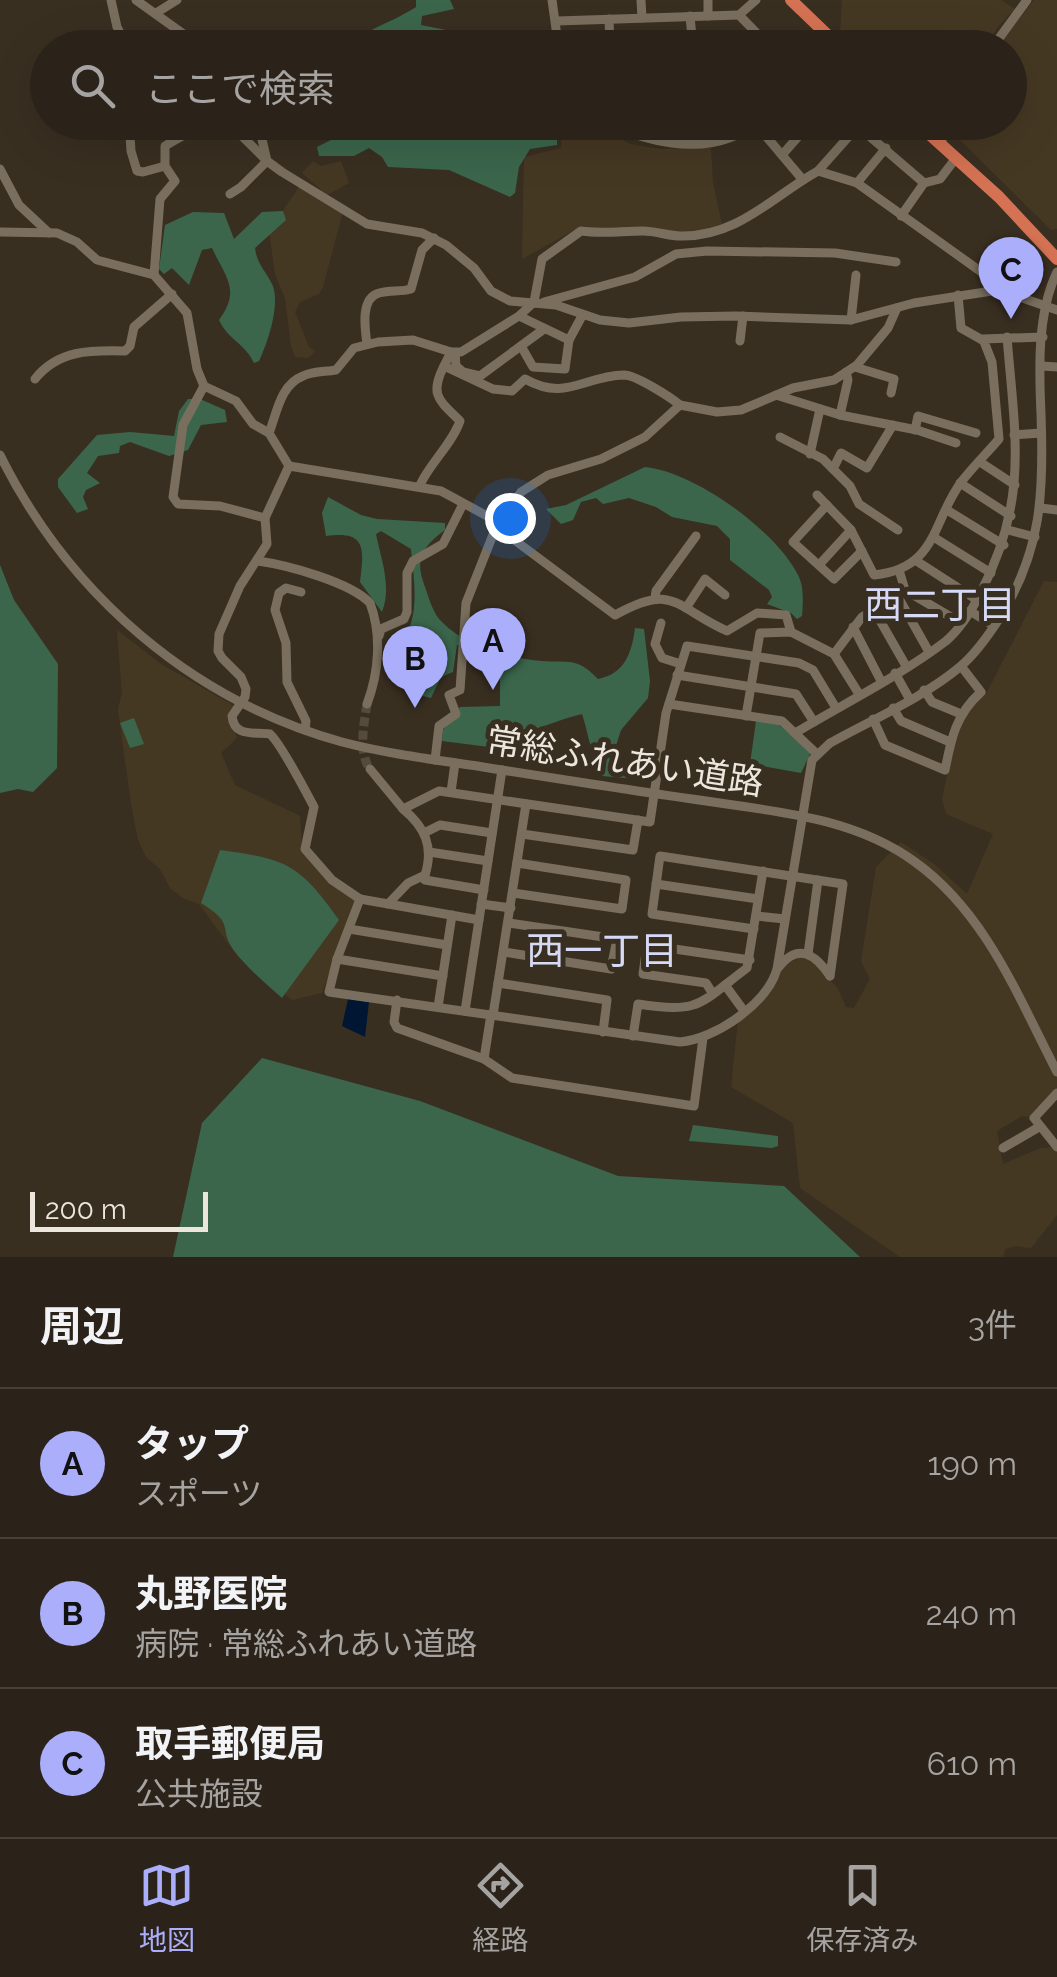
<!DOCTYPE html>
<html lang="ja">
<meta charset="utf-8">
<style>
:root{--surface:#2b2319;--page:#332b22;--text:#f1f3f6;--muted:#a6a4a2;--line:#474038;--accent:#abaffb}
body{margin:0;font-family:Raleway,"Noto Sans JP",sans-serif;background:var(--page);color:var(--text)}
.scale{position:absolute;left:30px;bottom:25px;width:178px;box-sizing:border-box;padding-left:10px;border:5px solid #ece6dd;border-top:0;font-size:28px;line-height:35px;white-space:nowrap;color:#ece6dd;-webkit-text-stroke:8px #392f21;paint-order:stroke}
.you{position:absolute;left:510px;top:518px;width:35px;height:35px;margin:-25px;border:8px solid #fff;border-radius:50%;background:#1a73e8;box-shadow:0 0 0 15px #1a73e833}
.badge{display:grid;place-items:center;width:65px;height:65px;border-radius:50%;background:var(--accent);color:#111;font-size:32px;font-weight:700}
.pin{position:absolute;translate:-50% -82px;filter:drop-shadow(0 2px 5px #0008)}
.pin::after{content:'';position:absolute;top:52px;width:35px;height:30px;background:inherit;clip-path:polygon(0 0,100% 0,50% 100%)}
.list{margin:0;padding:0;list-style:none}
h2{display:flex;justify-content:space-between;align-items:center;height:130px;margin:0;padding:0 40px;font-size:42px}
h2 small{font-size:32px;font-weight:400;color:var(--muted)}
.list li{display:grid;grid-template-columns:65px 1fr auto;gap:30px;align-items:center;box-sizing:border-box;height:150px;padding:0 40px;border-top:2px solid var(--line)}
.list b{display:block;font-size:38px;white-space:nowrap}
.list p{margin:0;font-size:32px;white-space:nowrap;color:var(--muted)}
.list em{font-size:32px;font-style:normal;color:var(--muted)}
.icon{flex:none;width:55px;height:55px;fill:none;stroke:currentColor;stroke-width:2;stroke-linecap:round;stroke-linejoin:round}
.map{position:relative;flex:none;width:1057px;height:1257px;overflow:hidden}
.search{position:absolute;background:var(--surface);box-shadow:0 10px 40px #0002;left:30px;right:30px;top:30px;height:110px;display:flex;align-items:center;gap:25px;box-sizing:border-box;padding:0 35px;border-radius:55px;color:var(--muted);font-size:38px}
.sheet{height:580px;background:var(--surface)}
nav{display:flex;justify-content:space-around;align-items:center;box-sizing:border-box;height:140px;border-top:2px solid var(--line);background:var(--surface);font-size:28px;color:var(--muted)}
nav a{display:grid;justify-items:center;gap:5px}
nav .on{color:var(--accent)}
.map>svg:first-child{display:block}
.built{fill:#453823}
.green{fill:#3b664c}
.water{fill:#001633}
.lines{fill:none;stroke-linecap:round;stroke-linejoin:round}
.minor-tunnel{stroke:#544a3d;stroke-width:9;stroke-dasharray:9 4.5;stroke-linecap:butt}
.minor{stroke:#7a6f5e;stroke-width:9}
.highway{stroke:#d57253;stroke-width:12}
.labels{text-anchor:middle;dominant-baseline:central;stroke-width:10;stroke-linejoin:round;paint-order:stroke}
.street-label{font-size:35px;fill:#ece6dd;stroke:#392f21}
.neighbourhood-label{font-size:38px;fill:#d7daf7;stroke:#392f21}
</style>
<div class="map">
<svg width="1057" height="1257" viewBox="0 0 1057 1257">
<rect width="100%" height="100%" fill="#392f21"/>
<g class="built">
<polygon points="842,0 1001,0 1015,9 1015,13 1011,13 1000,24 984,48 856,47 840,33"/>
<polygon points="1034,0 1057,0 1057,229 1051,230 961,141 957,131 960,123 1010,122 1010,48 997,47"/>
<polygon points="562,128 607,130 630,144 661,149 711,147 713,183 723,229 683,236 582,226 522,259 524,157 561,148"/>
<polygon points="313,161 321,166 341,161 349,183 327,195 302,173"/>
<polygon points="299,187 343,211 323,287 319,294 300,302 295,312 309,347 315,351 308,358 295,357 291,346 285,298 275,274 269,231"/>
<polygon points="1044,581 1057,582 1057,1090 1031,1117 1022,1116 997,1131 1003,1164 1041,1148 1053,1147 1057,1151 1057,1215 1031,1248 1015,1246 1005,1249 1003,1257 900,1257 800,1188 793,1123 731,1087 738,1020 770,994 781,968 801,956 815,961 826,977 837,987 846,1007 854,1008 870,979 861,961 876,867 901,842 934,864 967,894 993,834 946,814 942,799 952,752 969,706 986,694"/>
<polygon points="117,630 161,664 236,707 233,725 237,738 221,753 235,785 300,816 302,848 354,897 356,903 322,993 292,1000 238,957 199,904 183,898 170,888 160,869 146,857 138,840 131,804 118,709 122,693"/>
</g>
<g class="green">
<path d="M 416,0 L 450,0 L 454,9 L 422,16 L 421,25 L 451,31 L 451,47 L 366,47 L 368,32 C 384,23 401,17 416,7 Z"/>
<polygon points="363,123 611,122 611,123 557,128 557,145 530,149 519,167 515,193 510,197 449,170 388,167 382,157 369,148 354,156 319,156 317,147 337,137 336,123 361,125"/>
<path d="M 283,211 L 286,220 L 255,248 C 257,264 265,270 272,284 C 281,303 268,342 259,361 L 254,363 C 244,342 229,341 219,320 C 241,290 226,278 212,248 L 202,250 L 189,285 L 172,268 L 164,274 L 159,269 L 165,225 L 193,212 L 224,213 L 234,239 L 262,212 Z"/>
<polygon points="188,399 200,399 225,410 227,422 201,425 188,450 169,456 130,442 120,446 119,453 98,456 87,473 100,483 86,490 83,497 88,509 77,513 58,487 58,479 97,435 130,432 174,436 179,411"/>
<path d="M 645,467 C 695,472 777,531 799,577 C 804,588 803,604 802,616 L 797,619 L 791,613 L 767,604 L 772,597 L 769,590 L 730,560 L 730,539 L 717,526 L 672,517 L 656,507 L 629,498 L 603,504 L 596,498 L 581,502 L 573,520 L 561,524 L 546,509 L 566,505 Z"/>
<path d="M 328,497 L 361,515 L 377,519 L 445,523 L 445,530 C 422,547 414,559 425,587 C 429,598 433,614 442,622 C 466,647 509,658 542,661 C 570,663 577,657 598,679 C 625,674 632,652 635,628 L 644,629 L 650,681 L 648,698 L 621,730 L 611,761 L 649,771 L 648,780 L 602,776 C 591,757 589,735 582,714 C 556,720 537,731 510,734 L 505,749 L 442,741 L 443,730 L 460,707 L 500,706 L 500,675 L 481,668 L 479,650 L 457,645 L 453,672 L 441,677 L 431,698 L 415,694 L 394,668 C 396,647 405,641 411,623 C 418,600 413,572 411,549 L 381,531 L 376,534 C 381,559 392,587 382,612 L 360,582 C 364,549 367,530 326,536 L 322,513 Z"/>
<polygon points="0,565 14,600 58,664 57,768 33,792 18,789 0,793"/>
<polygon points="134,718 144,744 130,748 120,723"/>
<polygon points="756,721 778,724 811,752 801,773 750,764"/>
<path d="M 220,850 C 287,859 299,864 339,920 L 282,998 C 267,984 249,970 236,953 C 216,927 238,926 201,903 Z"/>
<polygon points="262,1058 420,1101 618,1176 784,1186 860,1257 173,1257 202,1123"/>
<polygon points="693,1125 778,1136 778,1146 772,1148 689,1141"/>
</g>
<polygon class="water" points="348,999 369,1002 365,1037 342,1026"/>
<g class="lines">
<path class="minor-tunnel" d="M 367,704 C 364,723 358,753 370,769"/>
<g class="minor">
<polyline points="111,0 117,27 128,48"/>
<polyline points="136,0 203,48"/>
<polyline points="552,0 557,36 563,48"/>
<polyline points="641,0 642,18"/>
<polyline points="708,0 708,16"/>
<polyline points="756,0 739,15 771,48"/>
<polyline points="156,13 177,0"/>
<polyline points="690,16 693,48"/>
<polyline points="609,19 610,48"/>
<polyline points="557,21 739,15"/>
<polyline points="992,48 1027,0"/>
<polyline points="129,122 131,151 137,171 143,172 165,166"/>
<polyline points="258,122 267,161 282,172 367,224 422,233 446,245 474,268 491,291 510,301 556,305 600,320 629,323 681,317 736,316 851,320 914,303 992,291 1008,293 1057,310"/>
<path d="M 617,122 L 617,127 C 648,142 695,151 729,138 C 741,134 746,129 759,128 L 803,180"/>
<polyline points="669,122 670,142"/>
<polyline points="701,122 703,142"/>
<polyline points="853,122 924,183 901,216"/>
<polyline points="940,143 952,122"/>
<polyline points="782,155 811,122"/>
<polyline points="0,169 19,205 49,233"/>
<polyline points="818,171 858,126"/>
<polyline points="857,183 886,148"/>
<polyline points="924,183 940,179 956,158"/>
<polyline points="230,194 241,187 267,161 241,135"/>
<polyline points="0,232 57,233 77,242 97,260 154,275 187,313 197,369 204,386 236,401 253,424 269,433"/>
<path d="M 154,275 L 160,199 L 175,181 L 165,166 L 165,146 C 191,130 214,118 241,135 L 258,126"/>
<polyline points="958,295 961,328 984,341"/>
<polyline points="544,302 635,277 676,254 707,251 835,253 896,262"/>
<polyline points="519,316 569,340 582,316"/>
<polyline points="851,320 856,275"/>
<polyline points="740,341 743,316"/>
<path d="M 367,344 C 365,329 360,298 379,293 C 390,290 401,292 411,289 L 422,250 L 434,238"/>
<polyline points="521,346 533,367 565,369 569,340"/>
<path d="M 451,352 L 444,366 L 493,389 L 512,391 L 525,379 C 566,402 583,376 624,375 C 636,375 670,397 680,405"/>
<polyline points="455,353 456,366 463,372 480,376 544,329"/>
<polyline points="1042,366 1057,367"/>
<polyline points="855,367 894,379 891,393"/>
<polyline points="846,372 848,380 840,415 917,430 956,443"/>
<path d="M 35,379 C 58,350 90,350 125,351 L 130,346 L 134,327 L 172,294"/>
<polyline points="204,386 183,425 173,497 178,504 220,506 265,518"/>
<polyline points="776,395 840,415"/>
<polyline points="893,425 867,468 841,453 833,469 850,486 859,504 898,530"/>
<polyline points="915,430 918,416 976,433"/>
<polyline points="1014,435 1041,433"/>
<polyline points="780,437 823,459 833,469"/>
<polyline points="810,454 820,409"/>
<path d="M 0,455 C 69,594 191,700 342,742 C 388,754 436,760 483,767 C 553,778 622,789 692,799 C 768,811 851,815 915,862 C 986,913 1018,997 1057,1072"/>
<polyline points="980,462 1015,485"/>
<polyline points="289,466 441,491 500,523 521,492 548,475 601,459 645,437 680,405 717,412 741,410 793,388 834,380 857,365 888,328 897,308"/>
<polyline points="960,483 1011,516"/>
<path d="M 420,485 C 430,463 452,444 460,421 C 439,400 429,395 444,366"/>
<path d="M 817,495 L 851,530 L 874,575 C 938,569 932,520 962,481 C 973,467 987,453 999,439 L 992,362 L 983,339 L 1043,337"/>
<polyline points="827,505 793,542 834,579 862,551"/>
<polyline points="1041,508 1057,510"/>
<polyline points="947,510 1004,545"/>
<path d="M 500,523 L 513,539 L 615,615 C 674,582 674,607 727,631 L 757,613 L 786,615 L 791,632"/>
<polyline points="1008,530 1035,537"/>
<polyline points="935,538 991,573"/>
<polyline points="915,560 977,600"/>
<path d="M 258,561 C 287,565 350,582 370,603 C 382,635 379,672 367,704"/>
<polyline points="819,565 851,530"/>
<polyline points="899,570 905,590 961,623"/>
<polyline points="301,592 286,588 279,593 275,610 286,643 287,682 306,721 305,730"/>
<polyline points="897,595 929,652"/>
<polyline points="655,598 656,591 696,536"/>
<polyline points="686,608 705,579 725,595"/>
<polyline points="874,610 906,666"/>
<polyline points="970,611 994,626"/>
<polyline points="661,623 655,644 662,658 681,664"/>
<polyline points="853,627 881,681"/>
<polyline points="379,636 381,629 404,619 407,612 407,573 413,561 443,544 463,504"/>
<polyline points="834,654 862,617 905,590"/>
<polyline points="895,673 909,698"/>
<polyline points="677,675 796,694 814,722"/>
<polyline points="924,690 932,702 961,714"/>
<polyline points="669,704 782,721 817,754"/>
<polyline points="893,708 901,721 950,742"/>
<polyline points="746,716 760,633 791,632 834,654 859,694"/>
<path d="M 873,719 L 885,745 L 945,770 C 951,739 956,714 981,692 L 961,666"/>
<path d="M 795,733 C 845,703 900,676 946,641 C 960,629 973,608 981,592 C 1029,499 1015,436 1007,337"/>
<polyline points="435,760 439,726 456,714 449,695 460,690 466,603 498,522"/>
<polyline points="370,769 403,809"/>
<polyline points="451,792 455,763"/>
<polyline points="424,833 440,825 492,833"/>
<polyline points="522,834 633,850 638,820"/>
<polyline points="429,852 488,861"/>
<polyline points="425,875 425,880 484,890"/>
<polyline points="656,884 758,899"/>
<polyline points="513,893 615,908 622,909 626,880 517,863"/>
<path d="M 360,899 L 337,959 L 329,992 L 680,1042 C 715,1039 767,1004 777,969 L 812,760 L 830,743 C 873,719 923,698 961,666 C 976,653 988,636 999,619 C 1042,551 1044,492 1041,414 C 1039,370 1037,313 1057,272"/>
<path d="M 388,904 L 408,883 L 425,875 C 434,847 425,827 403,809 L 439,791 L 650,822 L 666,713 L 687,646 L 799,663 L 813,670 L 836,708"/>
<polyline points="481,904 511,908"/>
<polyline points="756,916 785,919"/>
<path d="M 479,920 L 360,899 L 332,880 L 305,849 L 314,807 C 305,790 281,744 270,734 C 253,732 234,737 232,716 L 245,697 L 246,689 L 241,677 L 222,658 L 218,651 L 219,634 L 240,586 L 267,544 L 265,518 L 289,466 L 269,433 C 277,413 280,385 303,376 C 313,371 325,372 336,370 L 354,348 L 378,342 L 413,340 L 451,352 L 461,352 L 519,316 L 534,302 L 542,259 L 581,231 C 603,234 621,231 643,231 C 656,231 668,236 681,236 C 738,237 773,196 818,171 L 857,183 L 987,276 L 992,291"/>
<polyline points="349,929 447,945"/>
<polyline points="754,929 652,914 660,856 843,884 830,976"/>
<polyline points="504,952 611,969 617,939 509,923"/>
<polyline points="808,954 818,880"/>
<polyline points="337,959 443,976"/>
<path d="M 778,968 C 798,942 815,954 830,976"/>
<polyline points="498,983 607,1000 603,1032"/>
<polyline points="725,985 744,1011"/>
<polyline points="713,994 706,983 643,974 647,945 750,960"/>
<polyline points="397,1000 394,1022 397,1028 484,1059 512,1078 694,1106 703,1038"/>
<polyline points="438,1007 452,915"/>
<polyline points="465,1011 502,770"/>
<polyline points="493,1015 526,804"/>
<path d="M 633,1036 L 638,1004 C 700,1014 699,1004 747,968 L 763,871"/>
<polyline points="484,1059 491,1014"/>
<polyline points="1057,1093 1034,1118 1057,1147"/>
<polyline points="1003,1148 1039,1127"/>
</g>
<g class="highway">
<polyline points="791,0 841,48"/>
<polyline points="916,122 999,197 1057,259"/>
</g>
</g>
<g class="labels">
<g class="street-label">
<text transform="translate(625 761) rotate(9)">常総ふれあい道路</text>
</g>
<g class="neighbourhood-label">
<text x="940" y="604">西二丁目</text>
<text x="602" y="950">西一丁目</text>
</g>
</g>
</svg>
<div class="scale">200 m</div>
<div class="you"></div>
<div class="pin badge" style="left:493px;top:690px">A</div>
<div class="pin badge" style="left:415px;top:708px">B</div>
<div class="pin badge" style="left:1011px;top:319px">C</div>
<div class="search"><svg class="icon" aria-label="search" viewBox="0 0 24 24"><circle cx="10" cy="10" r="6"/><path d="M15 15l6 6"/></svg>ここで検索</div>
</div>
<section class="sheet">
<h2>周辺<small>3件</small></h2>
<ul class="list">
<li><span class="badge">A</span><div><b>タップ</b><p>スポーツ</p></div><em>190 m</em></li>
<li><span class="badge">B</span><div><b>丸野医院</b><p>病院 · 常総ふれあい道路</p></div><em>240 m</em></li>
<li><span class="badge">C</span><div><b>取手郵便局</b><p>公共施設</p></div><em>610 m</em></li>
</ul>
</section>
<nav>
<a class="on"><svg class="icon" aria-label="map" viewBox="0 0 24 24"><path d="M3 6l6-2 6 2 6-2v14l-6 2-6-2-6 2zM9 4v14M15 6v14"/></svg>地図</a>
<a><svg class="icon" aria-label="directions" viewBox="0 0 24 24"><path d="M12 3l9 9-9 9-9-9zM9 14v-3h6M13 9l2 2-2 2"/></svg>経路</a>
<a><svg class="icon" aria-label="saved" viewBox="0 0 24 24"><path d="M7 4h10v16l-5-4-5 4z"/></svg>保存済み</a>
</nav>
